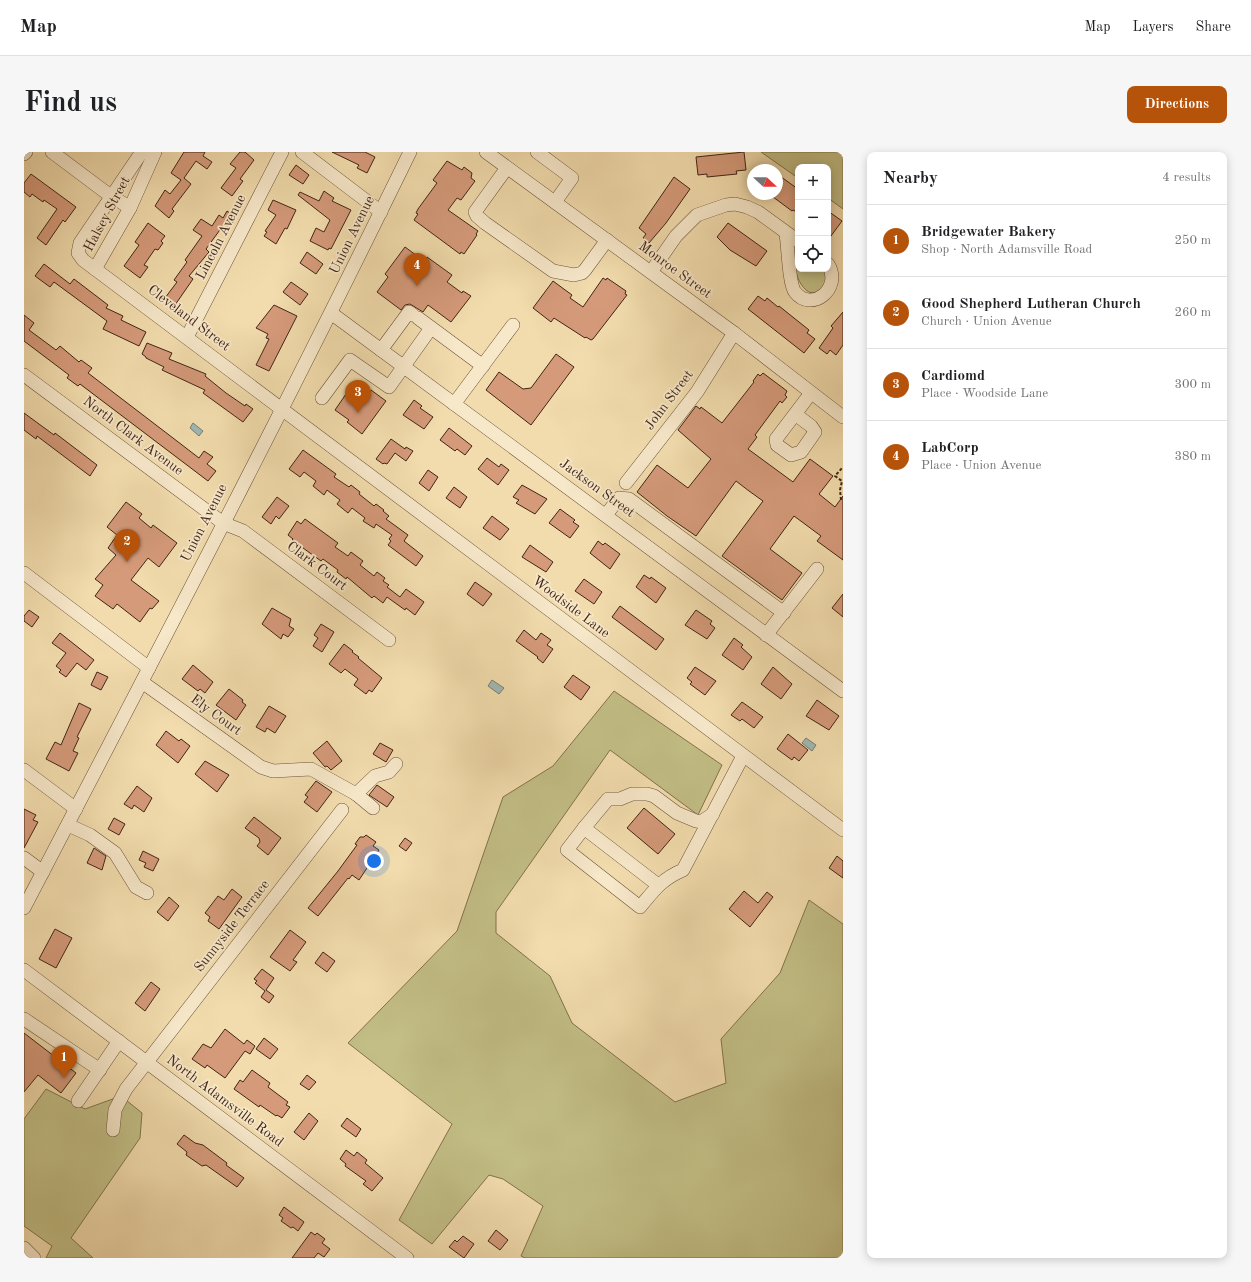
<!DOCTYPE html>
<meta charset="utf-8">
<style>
:root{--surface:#fff;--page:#f6f6f6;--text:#202124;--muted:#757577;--line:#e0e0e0;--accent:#b45309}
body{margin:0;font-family:"Old Standard TT",serif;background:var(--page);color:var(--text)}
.controls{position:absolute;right:12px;top:12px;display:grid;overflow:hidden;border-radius:8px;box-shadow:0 2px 10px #0003}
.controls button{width:36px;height:36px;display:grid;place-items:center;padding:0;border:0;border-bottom:1px solid var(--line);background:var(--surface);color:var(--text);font:20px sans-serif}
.compass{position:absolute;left:723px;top:12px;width:36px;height:36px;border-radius:50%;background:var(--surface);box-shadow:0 2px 10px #0003;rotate:112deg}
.you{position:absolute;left:350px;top:709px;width:14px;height:14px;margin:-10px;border:3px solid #fff;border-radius:50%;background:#1a73e8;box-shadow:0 0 0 6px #1a73e833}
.badge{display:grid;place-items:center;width:26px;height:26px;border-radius:50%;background:var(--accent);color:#fff;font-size:13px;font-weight:700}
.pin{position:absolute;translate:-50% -33px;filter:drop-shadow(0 1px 2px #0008)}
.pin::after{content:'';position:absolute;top:21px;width:14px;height:12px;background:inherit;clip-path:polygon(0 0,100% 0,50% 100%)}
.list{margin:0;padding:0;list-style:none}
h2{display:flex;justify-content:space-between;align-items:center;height:52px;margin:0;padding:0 16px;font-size:17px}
h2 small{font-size:13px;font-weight:400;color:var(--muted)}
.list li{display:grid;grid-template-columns:26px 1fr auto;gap:12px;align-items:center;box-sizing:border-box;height:72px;padding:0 16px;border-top:1px solid var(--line)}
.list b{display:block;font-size:15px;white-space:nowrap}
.list p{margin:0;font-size:13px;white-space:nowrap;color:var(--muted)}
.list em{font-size:13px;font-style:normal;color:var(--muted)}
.icon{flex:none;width:22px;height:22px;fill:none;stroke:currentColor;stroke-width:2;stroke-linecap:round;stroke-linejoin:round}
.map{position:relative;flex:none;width:819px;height:1106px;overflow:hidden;border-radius:8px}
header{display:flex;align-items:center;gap:24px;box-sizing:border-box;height:56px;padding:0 20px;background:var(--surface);border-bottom:1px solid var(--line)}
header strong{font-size:19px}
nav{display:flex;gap:22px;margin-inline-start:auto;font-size:14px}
.intro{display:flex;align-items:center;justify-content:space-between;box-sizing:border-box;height:96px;padding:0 24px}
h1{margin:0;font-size:28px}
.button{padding:10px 18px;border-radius:8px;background:var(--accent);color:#fff;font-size:14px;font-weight:700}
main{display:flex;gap:24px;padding:0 24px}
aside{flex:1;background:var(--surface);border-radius:8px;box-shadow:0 2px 10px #0003}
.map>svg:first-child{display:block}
.green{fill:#c2be85;stroke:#82724d}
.water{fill:#9fb9b4;stroke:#797e74}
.building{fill:#d59a7a;stroke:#412515}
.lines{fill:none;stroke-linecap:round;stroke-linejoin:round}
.minor-casing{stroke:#6d533b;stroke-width:14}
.path{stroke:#412515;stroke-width:2;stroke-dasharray:3 2;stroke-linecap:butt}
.minor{stroke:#f7e8ca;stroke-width:13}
.labels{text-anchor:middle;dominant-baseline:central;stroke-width:3.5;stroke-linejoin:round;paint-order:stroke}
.street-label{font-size:14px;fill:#412515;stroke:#f7e8ca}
</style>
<header>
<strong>Map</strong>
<nav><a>Map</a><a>Layers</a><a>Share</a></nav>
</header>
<div class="intro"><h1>Find us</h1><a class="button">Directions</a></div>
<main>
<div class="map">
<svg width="819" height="1106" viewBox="0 0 819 1106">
<rect width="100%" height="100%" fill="#f2dcad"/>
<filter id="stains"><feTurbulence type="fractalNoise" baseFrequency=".005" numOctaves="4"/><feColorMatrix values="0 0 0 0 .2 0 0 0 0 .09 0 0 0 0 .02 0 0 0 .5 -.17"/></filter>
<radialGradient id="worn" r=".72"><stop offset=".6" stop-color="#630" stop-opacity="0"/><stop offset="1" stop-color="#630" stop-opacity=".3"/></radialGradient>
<g class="green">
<polygon points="737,0 819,0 819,57 804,46 804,15 774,15 774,26"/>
<path d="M 774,103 L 774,117 L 800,117 L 804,125 C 802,128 801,133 798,136 C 785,154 764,120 774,103 Z"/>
<polygon points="590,539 698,613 674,663 586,598 472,760 472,781 526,824 548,871 651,950 702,931 697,887 756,821 785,748 819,772 819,1106 501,1106 497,1104 519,1054 479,1027 465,1023 408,1092 375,1068 428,972 324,891 433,779 479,645 529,614"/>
<polygon points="22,937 61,957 97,944 118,961 116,986 47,1086 69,1106 22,1106 28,1094 0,1074 0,967"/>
</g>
<g class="water">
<polygon points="169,271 179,279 175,284 166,276"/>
<polygon points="468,528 480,536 475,542 464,534"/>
<polygon points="782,586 792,593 788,599 778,591"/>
</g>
<g class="building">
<polygon points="160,0 181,0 179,4 188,10 183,17 172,9 160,26 167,32 148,57 150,59 145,66 131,54 141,38 146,42 157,28 147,21"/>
<polygon points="216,0 221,0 230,8 216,27 219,29 208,44 197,36 212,16 206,12"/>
<polygon points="308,0 341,0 351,5 343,21 333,16 335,13"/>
<polygon points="720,0 722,18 712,19 713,22 683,25 683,22 674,23 672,5"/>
<polygon points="423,9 438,18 440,15 448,21 447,26 451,29 437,48 433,46 424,58 454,79 452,82 453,83 440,102 437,100 436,102 390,68 394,62 392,61 394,57 413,31 409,28"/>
<polygon points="272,13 285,23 279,32 265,23"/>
<polygon points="7,22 52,55 41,70 39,68 22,93 13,86 33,57 20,48 19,50 8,42 6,45 0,40 0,31"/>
<polygon points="753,22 774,37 774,61 769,58 768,59 745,42 753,42"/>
<polygon points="650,25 666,37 642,71 625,91 619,86 622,82 615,76"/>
<polygon points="300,39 310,46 308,49 327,58 307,97 305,96 304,98 286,89 292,76 300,80 306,68 274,43 276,40 295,49"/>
<polygon points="249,48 272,58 263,77 261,76 252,92 240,84 243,80 241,79 252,63 244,58"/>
<polygon points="203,59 212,65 204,78 198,75 182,97 185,100 165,124 169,127 151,153 141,146 153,130 150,128 163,110 161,108 178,84 169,78 177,67 188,74 195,63 199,66"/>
<polygon points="804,59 818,69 804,88"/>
<polygon points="124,71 141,84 137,89 139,91 134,98 131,97 120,113 124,115 116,126 100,114 115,93 111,90"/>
<polygon points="704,71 743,99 732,114 706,98 693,85"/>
<polygon points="381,95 400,109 403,105 428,123 423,130 438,141 439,139 447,144 427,170 404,153 399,160 386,152 381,153 377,158 353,140 364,125 361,122"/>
<polygon points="283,100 299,112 292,122 276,111"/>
<polygon points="20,112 46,132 50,127 84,153 82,156 99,164 97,168 122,180 115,194 79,177 83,169 30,130 26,135 11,124"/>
<polygon points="579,126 582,128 583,126 602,139 601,142 603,143 569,187 567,188 562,185 561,186 530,166 527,170 509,156 529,129 548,143 546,146 559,155"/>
<polygon points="267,130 284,142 276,153 259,140"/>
<polygon points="734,144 741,149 743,146 754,155 755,154 785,178 783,181 791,187 780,201 724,157"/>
<polygon points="250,153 273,164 245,219 232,213 245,187 242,186 244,182 232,176"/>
<polygon points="819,160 819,193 812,203 806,198 803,202 795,196 809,176 807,174"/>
<polygon points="0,163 10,171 5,178 32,198 36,194 55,210 57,208 68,216 64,221 149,286 175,306 180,299 189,305 183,312 192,319 184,329 56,232 54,234 43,226 45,223 0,189"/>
<polygon points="123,191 148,201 145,207 182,222 181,224 202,241 221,254 222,252 229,257 219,270 179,241 181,238 138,218 140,215 122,206 122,205 118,202"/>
<polygon points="532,202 550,215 507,273 462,238 475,220 499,237 507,236"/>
<polygon points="739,221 763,239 761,243 763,245 758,251 756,249 731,283 733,285 724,297 769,330 786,307 809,324 795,342 811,355 819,344 819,408 793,389 797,384 770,364 746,397 778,421 758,448 698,404 739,349 725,339 712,329 672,384 643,364 613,340 633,313 664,336 687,307 654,278 672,254 676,257 677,255 698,271 730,230 729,229 734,222 736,224"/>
<polygon points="347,238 362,249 338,282 323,270 325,268 311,258 322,242 336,253"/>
<polygon points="390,248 398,254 396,256 409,265 400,277 379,263"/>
<polygon points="0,261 30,283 31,281 73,313 66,324 13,284 12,287 0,278"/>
<polygon points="425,276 448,294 441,303 433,297 431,299 416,288"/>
<polygon points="367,287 381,297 382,295 389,299 382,309 371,301 363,312 360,311 359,312 352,307"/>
<polygon points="279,298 312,322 310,325 325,335 327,333 336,340 335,342 350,354 352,352 360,358 359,359 365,364 362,367 384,383 380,389 399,404 392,414 364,393 367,389 365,387 368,383 352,372 350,376 339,369 341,366 328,356 324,361 313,352 316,348 303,338 300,343 289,334 292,329 280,320 276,325 265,317"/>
<polygon points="463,306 475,315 477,312 485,318 474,333 454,317"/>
<polygon points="404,318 414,325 405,339 395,331"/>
<polygon points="498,333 523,347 511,362 492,351 495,348 489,345"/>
<polygon points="430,335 443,345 436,356 422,346"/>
<polygon points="253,345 265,354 255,367 252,364 247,372 238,365"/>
<polygon points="102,350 118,362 115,366 127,376 129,373 153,391 135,415 124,406 107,428 135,449 128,457 126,456 116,470 93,452 89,457 71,444 79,433 71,427 92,403 84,396 93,383 83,375"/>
<polygon points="536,357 551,368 549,370 555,374 546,386 525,371"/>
<polygon points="468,364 485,377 476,388 459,376"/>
<polygon points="281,367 314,391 311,395 324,404 327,400 339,409 336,413 350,424 353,420 361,426 359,429 365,433 363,435 376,445 382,437 400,450 391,463 382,456 381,458 363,445 359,451 350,444 348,446 323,425 322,427 313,420 314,418 299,407 297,409 268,388 269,387 264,383 273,369 277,372"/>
<polygon points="574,389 579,393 581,391 596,402 586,417 566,401"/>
<polygon points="506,393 529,410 522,420 498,405"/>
<polygon points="620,423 626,427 627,425 642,436 632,451 612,435"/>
<polygon points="560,427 578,440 570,452 551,439"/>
<polygon points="451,430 468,442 459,454 443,442"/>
<polygon points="819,442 819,465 808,456"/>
<polygon points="596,454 640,487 632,498 588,465"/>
<polygon points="248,456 267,467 265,474 270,477 264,485 259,482 257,487 238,472"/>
<polygon points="5,458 15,465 8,475 0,469 0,464"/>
<polygon points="672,458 688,469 686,472 691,476 683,487 661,473"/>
<polygon points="297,472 310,480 298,500 289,494 294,486 290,483"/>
<polygon points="500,478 512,488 517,481 527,488 523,493 529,497 519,511 513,506 514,505 492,489"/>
<polygon points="36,481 70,508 62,518 53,511 42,525 35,520 37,518 32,514 42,501 28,491"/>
<polygon points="710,486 719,493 717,495 728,505 719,518 698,503"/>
<polygon points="320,492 329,499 328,500 335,505 334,506 358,526 348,540 345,538 342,542 330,533 334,527 321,517 317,521 305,512"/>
<polygon points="169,513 189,530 181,541 176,537 174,539 158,527"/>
<polygon points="671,515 692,529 681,543 666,532 668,530 663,526"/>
<polygon points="749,515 768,532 757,547 737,532"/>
<polygon points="73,520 84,525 77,538 67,533"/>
<polygon points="549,523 566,535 557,548 540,535"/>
<polygon points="205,537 219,548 218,550 222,553 212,568 192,553"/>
<polygon points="793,548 815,564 805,578 782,564"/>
<polygon points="718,550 739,565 730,576 718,567 716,569 707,563"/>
<polygon points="55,551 67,557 53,585 55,586 49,599 54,601 45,619 22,607 31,590 37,593"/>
<polygon points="245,554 262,564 251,581 243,576 241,580 232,575"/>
<polygon points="142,579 155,589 157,587 166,594 154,611 132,593"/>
<polygon points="764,582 784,598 775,609 770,605 768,608 753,597"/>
<polygon points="303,589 318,609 307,618 303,614 301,615 289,601"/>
<polygon points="356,591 369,598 362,610 349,602"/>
<polygon points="181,609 205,623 193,640 171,622"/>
<polygon points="292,629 308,640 293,660 280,650 284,645 281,643"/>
<polygon points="353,633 370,645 363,655 345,643"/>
<polygon points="113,634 128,646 120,660 110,653 108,657 100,652"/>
<polygon points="620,656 651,682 634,702 603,676"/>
<polygon points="0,657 12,663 9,668 14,670 0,696"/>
<polygon points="230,665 257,686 244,703 233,694 236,690 235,686 221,676"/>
<polygon points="90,666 101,672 95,683 84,677"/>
<polygon points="342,683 352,690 349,694 355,698 335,728 328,723 325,727 324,726 294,764 284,756 314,719 333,693 331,692 336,685 340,685"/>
<polygon points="381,686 388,691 382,699 375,694"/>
<polygon points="70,696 82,704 78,718 63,711"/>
<polygon points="119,699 135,707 129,719 120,715 122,711 115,708"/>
<polygon points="813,704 819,709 819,726 805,716"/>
<polygon points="208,737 218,745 195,777 184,769 186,765 181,761 194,744 200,748"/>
<polygon points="720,739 734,751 743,740 749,745 726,775 705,757"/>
<polygon points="145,745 155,754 144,769 133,760"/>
<polygon points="31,777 48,786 32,816 15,807"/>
<polygon points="266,778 282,790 269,808 273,810 266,819 246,805"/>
<polygon points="299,800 311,809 303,820 291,811"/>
<polygon points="238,817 250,826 242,838 250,844 245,851 237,845 241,839 231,831 233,829 230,827"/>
<polygon points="127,830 136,837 121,859 111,851"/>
<polygon points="201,877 220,892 223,888 231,894 226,902 221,899 201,926 183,913 181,916 168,907 179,892 187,896"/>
<polygon points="0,881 52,921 37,941 14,923 0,940"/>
<polygon points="240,886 254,897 246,907 232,897"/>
<polygon points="228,918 246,931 244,935 264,950 262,953 266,955 258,966 253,963 252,964 236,953 235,955 210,937 216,928 219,930"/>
<polygon points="283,923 292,930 285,938 276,932"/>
<polygon points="285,961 294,969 280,988 270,980"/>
<polygon points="323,966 337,977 332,985 317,974"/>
<polygon points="160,983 171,991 179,993 203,1011 202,1013 220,1026 213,1035 182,1013 178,1014 162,1003 163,1000 153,992"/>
<polygon points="322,998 330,1004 333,1000 343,1008 341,1011 359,1026 348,1039 339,1032 342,1029 321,1014 322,1012 316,1007"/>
<polygon points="260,1055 280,1070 274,1079 269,1075 267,1076 257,1069 259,1066 255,1063"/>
<polygon points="472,1078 484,1088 476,1098 464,1089"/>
<polygon points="287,1080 291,1083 293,1081 301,1087 298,1091 306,1097 300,1105 294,1101 290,1106 268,1106"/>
<polygon points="439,1084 450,1092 440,1106 425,1095 431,1088 433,1090"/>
</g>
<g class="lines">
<g class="minor-casing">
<g id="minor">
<polyline points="28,0 80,39 106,56"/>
<polyline points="119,0 115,4 56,91 54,101 59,108 819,678"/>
<polyline points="278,0 357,60"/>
<polyline points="462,0 710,181 819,265"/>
<polyline points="513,0 548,26 531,50"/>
<polyline points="0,2 2,0"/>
<polyline points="482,17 451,60 453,64 461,71 529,119 550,123 558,121 561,118 583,88"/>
<path d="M 762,82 C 764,94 765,133 771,140 C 787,161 819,137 804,112"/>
<polyline points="71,117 106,56 131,0"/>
<polyline points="627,120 652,84 673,63 702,53 711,52 723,55 734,60 774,89"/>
<polyline points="307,161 819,539"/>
<polyline points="394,166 459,214"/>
<polyline points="163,185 258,0"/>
<polyline points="357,198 385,160 389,163"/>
<polyline points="0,223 199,371 219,379 365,488"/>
<polyline points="298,246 326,208 365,235 407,176"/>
<polyline points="430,252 489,173"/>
<polyline points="771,262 787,274 791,280 777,300 767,303 753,293 752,287 787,241"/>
<polyline points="602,331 673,240 710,181"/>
<polyline points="582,363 595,346 605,347 760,461"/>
<polyline points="0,421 125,516"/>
<polyline points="742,483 793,417"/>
<polyline points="118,530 237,615 249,619 287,617 332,642 351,624 365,620 372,612"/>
<polyline points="0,618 52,657"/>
<polyline points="332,642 349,656"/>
<polyline points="44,673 66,683 91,701 112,735 123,741"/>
<path d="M 560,676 L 543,698 L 616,755 C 631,737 638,727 659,718 L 719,604"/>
<polyline points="0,706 19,720"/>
<polyline points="634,733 560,676 584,647 596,647 608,642 623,642 630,644 653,661 672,669 677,670 689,662"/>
<path d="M 0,756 C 131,505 262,254 386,0"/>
<polyline points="0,818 383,1106"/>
<polyline points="0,867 76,918"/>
<polyline points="54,949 95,889"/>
<polyline points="89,978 91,958 102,937 318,658"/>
<polyline points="0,1096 10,1106"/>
</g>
</g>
<polyline class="path" points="817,348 816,338 818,329 811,324 819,315"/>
<use href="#minor" class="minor"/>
</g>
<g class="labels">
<g class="street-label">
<text transform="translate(83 62) rotate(-62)">Halsey Street</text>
<text transform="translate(328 83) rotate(-64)">Union Avenue</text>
<text transform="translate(197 85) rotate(-63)">Lincoln Avenue</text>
<text transform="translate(651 118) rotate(36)">Monroe Street</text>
<text transform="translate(165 166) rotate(37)">Cleveland Street</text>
<text transform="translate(645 248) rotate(-53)">John Street</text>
<text transform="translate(109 284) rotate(37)">North Clark Avenue</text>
<text transform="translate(573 336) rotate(36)">Jackson Street</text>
<text transform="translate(180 371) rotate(-63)">Union Avenue</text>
<text transform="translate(293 414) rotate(37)">Clark Court</text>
<text transform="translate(547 455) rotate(37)">Woodside Lane</text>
<text transform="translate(192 563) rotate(36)">Ely Court</text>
<text transform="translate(208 774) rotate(-52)">Sunnyside Terrace</text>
<text transform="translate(201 949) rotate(37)">North Adamsville Road</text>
</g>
</g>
<rect width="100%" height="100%" filter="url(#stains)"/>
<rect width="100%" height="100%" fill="url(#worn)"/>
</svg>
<div class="controls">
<button>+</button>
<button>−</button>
<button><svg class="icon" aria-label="locate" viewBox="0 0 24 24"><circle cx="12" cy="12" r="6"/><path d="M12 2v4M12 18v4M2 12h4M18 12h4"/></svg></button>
</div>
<svg class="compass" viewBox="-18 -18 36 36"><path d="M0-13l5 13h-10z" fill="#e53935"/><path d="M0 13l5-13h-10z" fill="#757577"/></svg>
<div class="you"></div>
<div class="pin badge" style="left:40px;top:926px">1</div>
<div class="pin badge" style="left:103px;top:410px">2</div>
<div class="pin badge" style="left:334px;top:261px">3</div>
<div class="pin badge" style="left:393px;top:134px">4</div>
</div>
<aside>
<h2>Nearby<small>4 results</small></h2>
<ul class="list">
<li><span class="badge">1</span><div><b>Bridgewater Bakery</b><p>Shop · North Adamsville Road</p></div><em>250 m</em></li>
<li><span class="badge">2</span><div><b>Good Shepherd Lutheran Church</b><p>Church · Union Avenue</p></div><em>260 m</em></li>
<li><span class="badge">3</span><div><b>Cardiomd</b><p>Place · Woodside Lane</p></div><em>300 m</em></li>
<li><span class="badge">4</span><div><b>LabCorp</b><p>Place · Union Avenue</p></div><em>380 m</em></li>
</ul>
</aside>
</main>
